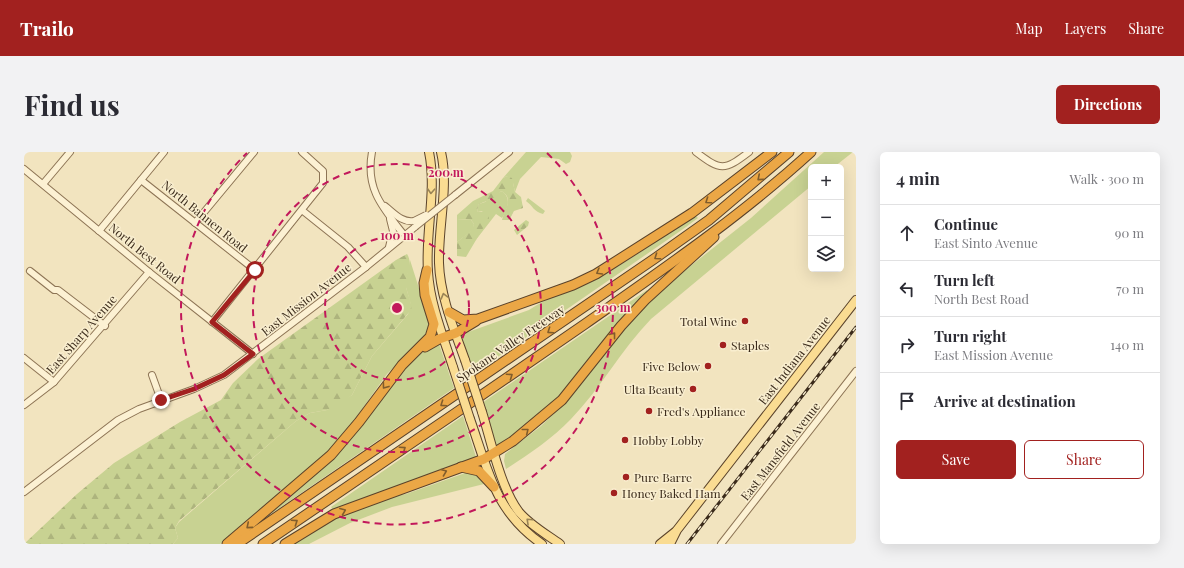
<!DOCTYPE html>
<meta charset="utf-8">
<style>
:root{--surface:#fff;--page:#f2f2f3;--text:#2b2b33;--muted:#7c7c81;--line:#e1e1e2;--accent:#a2211f}
body{margin:0;font-family:"Playfair Display",serif;background:var(--page);color:var(--text)}
.controls{position:absolute;right:12px;top:12px;display:grid;overflow:hidden;border-radius:6px;box-shadow:0 4px 16px #0002}
.controls button{width:36px;height:36px;display:grid;place-items:center;padding:0;border:0;border-bottom:1px solid var(--line);background:var(--surface);color:var(--text);font:20px sans-serif}
.stop{position:absolute;width:12px;height:12px;margin:-9px;border:3px solid #a2211f;border-radius:50%;background:#fff}
.stop.end{background:#a2211f;border-color:#fff;box-shadow:0 1px 4px #0008}
.list{margin:0;padding:0;list-style:none}
h2{display:flex;justify-content:space-between;align-items:center;height:52px;margin:0;padding:0 16px;font-size:17px}
h2 small{font-size:13px;font-weight:400;color:var(--muted)}
.list li{display:grid;grid-template-columns:26px 1fr auto;gap:12px;align-items:center;box-sizing:border-box;height:56px;padding:0 16px;border-top:1px solid var(--line)}
.list b{display:block;font-size:15px;white-space:nowrap}
.list p{margin:0;font-size:13px;white-space:nowrap;color:var(--muted)}
.list em{font-size:13px;font-style:normal;color:var(--muted)}
.actions{display:flex;gap:8px;padding:12px 16px}
.actions a{flex:1;padding:9px 0;border:1px solid var(--accent);border-radius:6px;text-align:center;font-size:14px;color:var(--accent)}
.actions .main{background:var(--accent);color:#fff}
.icon{flex:none;width:22px;height:22px;fill:none;stroke:currentColor;stroke-width:2;stroke-linecap:round;stroke-linejoin:round}
.map{position:relative;flex:none;width:832px;height:392px;overflow:hidden;border-radius:6px}
header{display:flex;align-items:center;gap:24px;box-sizing:border-box;height:56px;padding:0 20px;background:var(--accent);color:#fff}
header strong{font-size:19px}
nav{display:flex;gap:22px;margin-inline-start:auto;font-size:14px}
.intro{display:flex;align-items:center;justify-content:space-between;box-sizing:border-box;height:96px;padding:0 24px}
h1{margin:0;font-size:28px}
.button{padding:10px 18px;border-radius:6px;background:var(--accent);color:#fff;font-size:14px;font-weight:700}
main{display:flex;gap:24px;padding:0 24px}
aside{flex:1;background:var(--surface);border-radius:6px;box-shadow:0 4px 16px #0002}
.map>svg:first-child{display:block}
.grass{fill:#c8d292}
.forest{fill:url(#forest-firs)}
.lines{fill:none;stroke-linecap:round;stroke-linejoin:round}
.minor-casing{stroke:#8d7455;stroke-width:8}
.major-casing{stroke:#5a422a;stroke-width:10}
.highway-casing{stroke:#5a422a;stroke-width:11}
.minor{stroke:#fcf1d3;stroke-width:6}
.major{stroke:#fadc92;stroke-width:8}
.highway{stroke:#eba746;stroke-width:9}
.rail-casing{stroke:#3b2b1b;stroke-width:3}
.rail{stroke:#f9eecf;stroke-width:1.5;stroke-dasharray:4.5;stroke-linecap:butt}
.minor-bridge-casing{stroke:#8d7455;stroke-width:8;stroke-linecap:butt}
.major-bridge-casing{stroke:#5a422a;stroke-width:10;stroke-linecap:butt}
.minor-bridge{stroke:#fcf1d3;stroke-width:6}
.major-bridge{stroke:#fadc92;stroke-width:8}
.oneway{stroke:#815d2c}
.oneway2{stroke:#9a8456}
.route{stroke:#a2211f;stroke-width:5}
.ring{fill:none;stroke:#c2185b;stroke-width:2;stroke-dasharray:7 5}
.poi-dot{fill:#a2211f;stroke:#f9eecf;stroke-width:1.5}
.labels{text-anchor:middle;dominant-baseline:central;stroke-width:3;stroke-linejoin:round;paint-order:stroke}
.street-label{font-size:12px;fill:#3b2b1b;stroke:#f9eecf}
.poi-label{font-size:12px;fill:#3b2b1b;stroke:#f9eecf;text-anchor:start}
.centre{fill:#c2185b;stroke:#f9eecf;stroke-width:2}
.ring-label{font-size:12px;text-anchor:middle;font-weight:bold;fill:#c2185b;stroke:#f9eecf;stroke-width:3;stroke-linejoin:round;paint-order:stroke}
</style>
<header>
<strong>Trailo</strong>
<nav><a>Map</a><a>Layers</a><a>Share</a></nav>
</header>
<div class="intro"><h1>Find us</h1><a class="button">Directions</a></div>
<main>
<div class="map">
<svg width="832" height="392" viewBox="0 0 832 392">
<defs>
<pattern id="forest-firs" width="22" height="20" patternUnits="userSpaceOnUse"><rect width="22" height="20" fill="#c8d292"/><path d="M5 1l3.5 6h-7zM16 11l3.5 6h-7z" fill="#adb47d"/></pattern>
</defs>
<rect width="100%" height="100%" fill="#f2e4bf"/>
<g class="grass">
<polygon points="502,0 546,0 548,4 546,10 542,12 535,7 517,5 496,27 491,40 489,31 483,24 479,26"/>
<path d="M 800,0 L 829,0 L 810,15 L 787,15 L 787,34 L 627,167 C 597,198 577,236 547,267 C 528,287 505,302 482,317 L 480,309 L 481,302 L 517,274 L 542,250 L 591,187 L 615,160 L 640,135 L 727,66 Z"/>
<path d="M 477,39 C 488,44 484,58 478,66 L 472,62 L 451,89 L 464,66 L 458,59 L 454,60 L 453,58 L 455,52 L 461,50 Z"/>
<path d="M 671,63 L 674,66 L 662,75 L 449,222 L 436,183 L 505,158 C 524,145 552,137 574,126 C 608,107 639,85 671,63 Z"/>
<polygon points="433,67 447,68 450,72 449,78 433,90"/>
<polygon points="386,108 406,171 405,181 363,222 323,278 304,301 206,385 196,392 149,392 154,386 151,376 155,370 272,269 286,261 303,258 328,243 348,204 384,162 387,153 381,132"/>
<polygon points="623,138 624,140 591,174 538,243 503,275 472,295 458,251"/>
<polygon points="414,189 430,236 235,370 296,317 388,208"/>
<polygon points="439,264 452,305 309,358 307,355"/>
<polygon points="444,320 453,323 460,332 368,355 326,371 285,392 268,392 314,365 365,345 382,342"/>
</g>
<g class="forest">
<path d="M 483,24 L 488,26 L 491,40 L 497,45 L 499,56 L 490,59 L 485,68 L 478,68 C 480,59 491,46 477,39 L 468,47 L 455,52 L 453,58 L 454,60 L 463,59 L 465,62 L 465,66 L 442,105 L 433,104 L 433,90 L 448,78 L 450,72 L 447,68 L 433,67 L 433,63 L 449,49 L 469,39 L 479,26 Z"/>
<path d="M 504,46 L 521,59 L 519,62 C 510,60 509,54 502,49 Z"/>
<polygon points="502,68 505,70 504,74 493,83 490,78"/>
<path d="M 383,102 C 389,111 383,121 382,130 C 381,140 389,149 387,158 L 348,204 L 328,243 L 317,252 L 303,258 L 286,261 L 272,269 L 155,369 L 151,376 L 154,386 L 149,392 L 0,392 L 53,342 L 90,311 L 156,270 L 197,248 L 209,231 L 234,207 L 372,108 Z"/>
</g>
<g class="lines">
<g class="minor-casing">
<g id="minor">
<path d="M 348,0 C 341,37 359,56 380,83"/>
<path d="M 672,0 C 697,19 700,19 725,0"/>
<polyline points="0,17 125,120 229,202"/>
<polyline points="117,28 231,118"/>
<polyline points="19,32 46,0"/>
<polyline points="431,43 485,0"/>
<path d="M 361,54 C 370,61 378,71 390,69"/>
<polyline points="279,59 324,95 342,115"/>
<polyline points="171,71 230,0"/>
<polyline points="75,79 140,0"/>
<polyline points="365,95 369,79 366,67"/>
<polyline points="6,119 30,138 34,138 81,174"/>
<polyline points="188,170 299,31 299,19 278,0"/>
<polyline points="0,206 30,230"/>
<polyline points="128,223 137,248"/>
<polyline points="0,253 30,230 125,120"/>
<polyline points="0,340 94,268 115,257 170,237 200,223 342,115 391,75"/>
<polyline points="697,392 832,219"/>
</g>
</g>
<g class="major-casing">
<g id="major">
<path d="M 405,0 C 413,39 401,80 404,120 C 406,152 419,184 429,215"/>
<path d="M 417,0 C 425,34 414,75 415,111 C 416,144 430,177 441,208"/>
<path d="M 458,260 C 467,289 477,337 495,360 C 506,373 522,382 536,392"/>
<path d="M 446,267 C 464,318 471,360 518,392"/>
<polyline points="636,392 651,380"/>
<polyline points="646,392 653,378 832,148"/>
</g>
</g>
<g class="highway-casing">
<g id="highway">
<polyline points="425,160 439,168 454,167 549,133 572,122 668,61 748,0"/>
<polyline points="401,195 415,187 432,181 452,169"/>
<polyline points="437,315 455,319 470,335"/>
<polyline points="203,392 307,303 335,270 378,213 406,185 410,172 401,143 400,131 403,118"/>
<polyline points="213,392 630,107 685,68 765,0"/>
<path d="M 239,392 C 347,319 454,246 561,172 C 638,118 717,64 787,0"/>
<polyline points="261,392 310,362 460,307 489,289 538,248 597,174 621,148 690,85"/>
</g>
</g>
<use href="#minor" class="minor"/>
<use href="#major" class="major"/>
<use href="#highway" class="highway"/>
<g class="rail-casing">
<polyline id="rail" points="663,392 832,175"/>
</g>
<use href="#rail" class="rail"/>
<g class="minor-bridge-casing">
<g id="minor-bridge">
<polyline points="390,69 402,63"/>
<polyline points="391,75 431,43"/>
</g>
</g>
<g class="major-bridge-casing">
<g id="major-bridge">
<polyline points="441,208 458,260"/>
<polyline points="429,215 446,267"/>
</g>
</g>
<use href="#minor-bridge" class="minor-bridge"/>
<use href="#major-bridge" class="major-bridge"/>
</g>
<defs><path id="oneway-chevron" d="M-2-3.5L2.5 0L-2 3.5" fill="none" stroke-width="1.6" stroke-linecap="round" stroke-linejoin="round"/></defs>
<g class="oneway">
<use href="#oneway-chevron" transform="translate(736 26) rotate(140)"/>
<use href="#oneway-chevron" transform="translate(684 49) rotate(145)"/>
<use href="#oneway-chevron" transform="translate(633 105) rotate(145)"/>
<use href="#oneway-chevron" transform="translate(575 120) rotate(150)"/>
<use href="#oneway-chevron" transform="translate(526 179) rotate(146)"/>
<use href="#oneway-chevron" transform="translate(589 183) rotate(-52)"/>
<use href="#oneway-chevron" transform="translate(486 224) rotate(-35)"/>
<use href="#oneway-chevron" transform="translate(361 234) rotate(126)"/>
<use href="#oneway-chevron" transform="translate(419 252) rotate(146)"/>
<use href="#oneway-chevron" transform="translate(502 279) rotate(-39)"/>
<use href="#oneway-chevron" transform="translate(379 297) rotate(-34)"/>
<use href="#oneway-chevron" transform="translate(420 320) rotate(-21)"/>
<use href="#oneway-chevron" transform="translate(319 359) rotate(-22)"/>
<use href="#oneway-chevron" transform="translate(271 370) rotate(-34)"/>
<use href="#oneway-chevron" transform="translate(225 374) rotate(140)"/>
</g>
<g class="oneway2">
<use href="#oneway-chevron" transform="translate(407 39) rotate(93)"/>
<use href="#oneway-chevron" transform="translate(420 144) rotate(-105)"/>
<use href="#oneway-chevron" transform="translate(505 369) rotate(-137)"/>
</g>
<g class="lines">
<polyline class="route" points="137,248 170,237 200,223 229,202 188,170 231,118"/>
</g>
<g class="ring">
<circle cx="373" cy="156" r="72"/>
<circle cx="373" cy="156" r="144"/>
<path d="M523 1A216 216 0 1 1 223 1"/>
</g>
<g class="poi-dot">
<circle cx="721" cy="169" r="4"/>
<circle cx="699" cy="193" r="4"/>
<circle cx="684" cy="214" r="4"/>
<circle cx="669" cy="237" r="4"/>
<circle cx="625" cy="259" r="4"/>
<circle cx="601" cy="288" r="4"/>
<circle cx="602" cy="325" r="4"/>
<circle cx="590" cy="341" r="4"/>
</g>
<g class="labels">
<g class="street-label">
<text transform="translate(181 64) rotate(39)">North Bannen Road</text>
<text transform="translate(121 101) rotate(39)">North Best Road</text>
<text transform="translate(282 147) rotate(-38)">East Mission Avenue</text>
<text transform="translate(57 182) rotate(-49)">East Sharp Avenue</text>
<text transform="translate(486 191) rotate(-34)">Spokane Valley Freeway</text>
<text transform="translate(770 208) rotate(-52)">East Indiana Avenue</text>
<text transform="translate(756 299) rotate(-52)">East Mansfield Avenue</text>
</g>
<g class="poi-label">
<text x="713" y="169" text-anchor="end">Total Wine</text>
<text x="707" y="193">Staples</text>
<text x="676" y="214" text-anchor="end">Five Below</text>
<text x="661" y="237" text-anchor="end">Ulta Beauty</text>
<text x="633" y="259">Fred's Appliance</text>
<text x="609" y="288">Hobby Lobby</text>
<text x="610" y="325">Pure Barre</text>
<text x="598" y="341">Honey Baked Ham</text>
</g>
</g>
<circle cx="373" cy="156" r="6" class="centre"/>
<g class="ring-label">
<text x="422" y="25">200 m</text>
<text x="373" y="88">100 m</text>
<text x="589" y="160">300 m</text>
</g>
</svg>
<div class="controls">
<button>+</button>
<button>−</button>
<button><svg class="icon" aria-label="layers" viewBox="0 0 24 24"><path d="M12 4l9 5-9 5-9-5zM3 14l9 5 9-5"/></svg></button>
</div>
<div class="stop" style="left:231px;top:118px"></div>
<div class="stop end" style="left:137px;top:248px"></div>
</div>
<aside>
<h2>4 min<small>Walk · 300 m</small></h2>
<ul class="list">
<li><svg class="icon" aria-label="ahead" viewBox="0 0 24 24"><path d="M12 20V5M6 11l6-6 6 6"/></svg><div><b>Continue</b><p>East Sinto Avenue</p></div><em>90 m</em></li>
<li><svg class="icon" aria-label="left" viewBox="0 0 24 24"><path d="M17 20v-9H6M10 6l-5 5 5 5"/></svg><div><b>Turn left</b><p>North Best Road</p></div><em>70 m</em></li>
<li><svg class="icon" aria-label="right" viewBox="0 0 24 24"><path d="M7 20v-9h11M14 6l5 5-5 5"/></svg><div><b>Turn right</b><p>East Mission Avenue</p></div><em>140 m</em></li>
<li><svg class="icon" aria-label="arrive" viewBox="0 0 24 24"><path d="M6 21V4h12l-3 4 3 4H6"/></svg><div><b>Arrive at destination</b></div></li>
</ul>
<div class="actions"><a class="main">Save</a><a>Share</a></div>
</aside>
</main>
